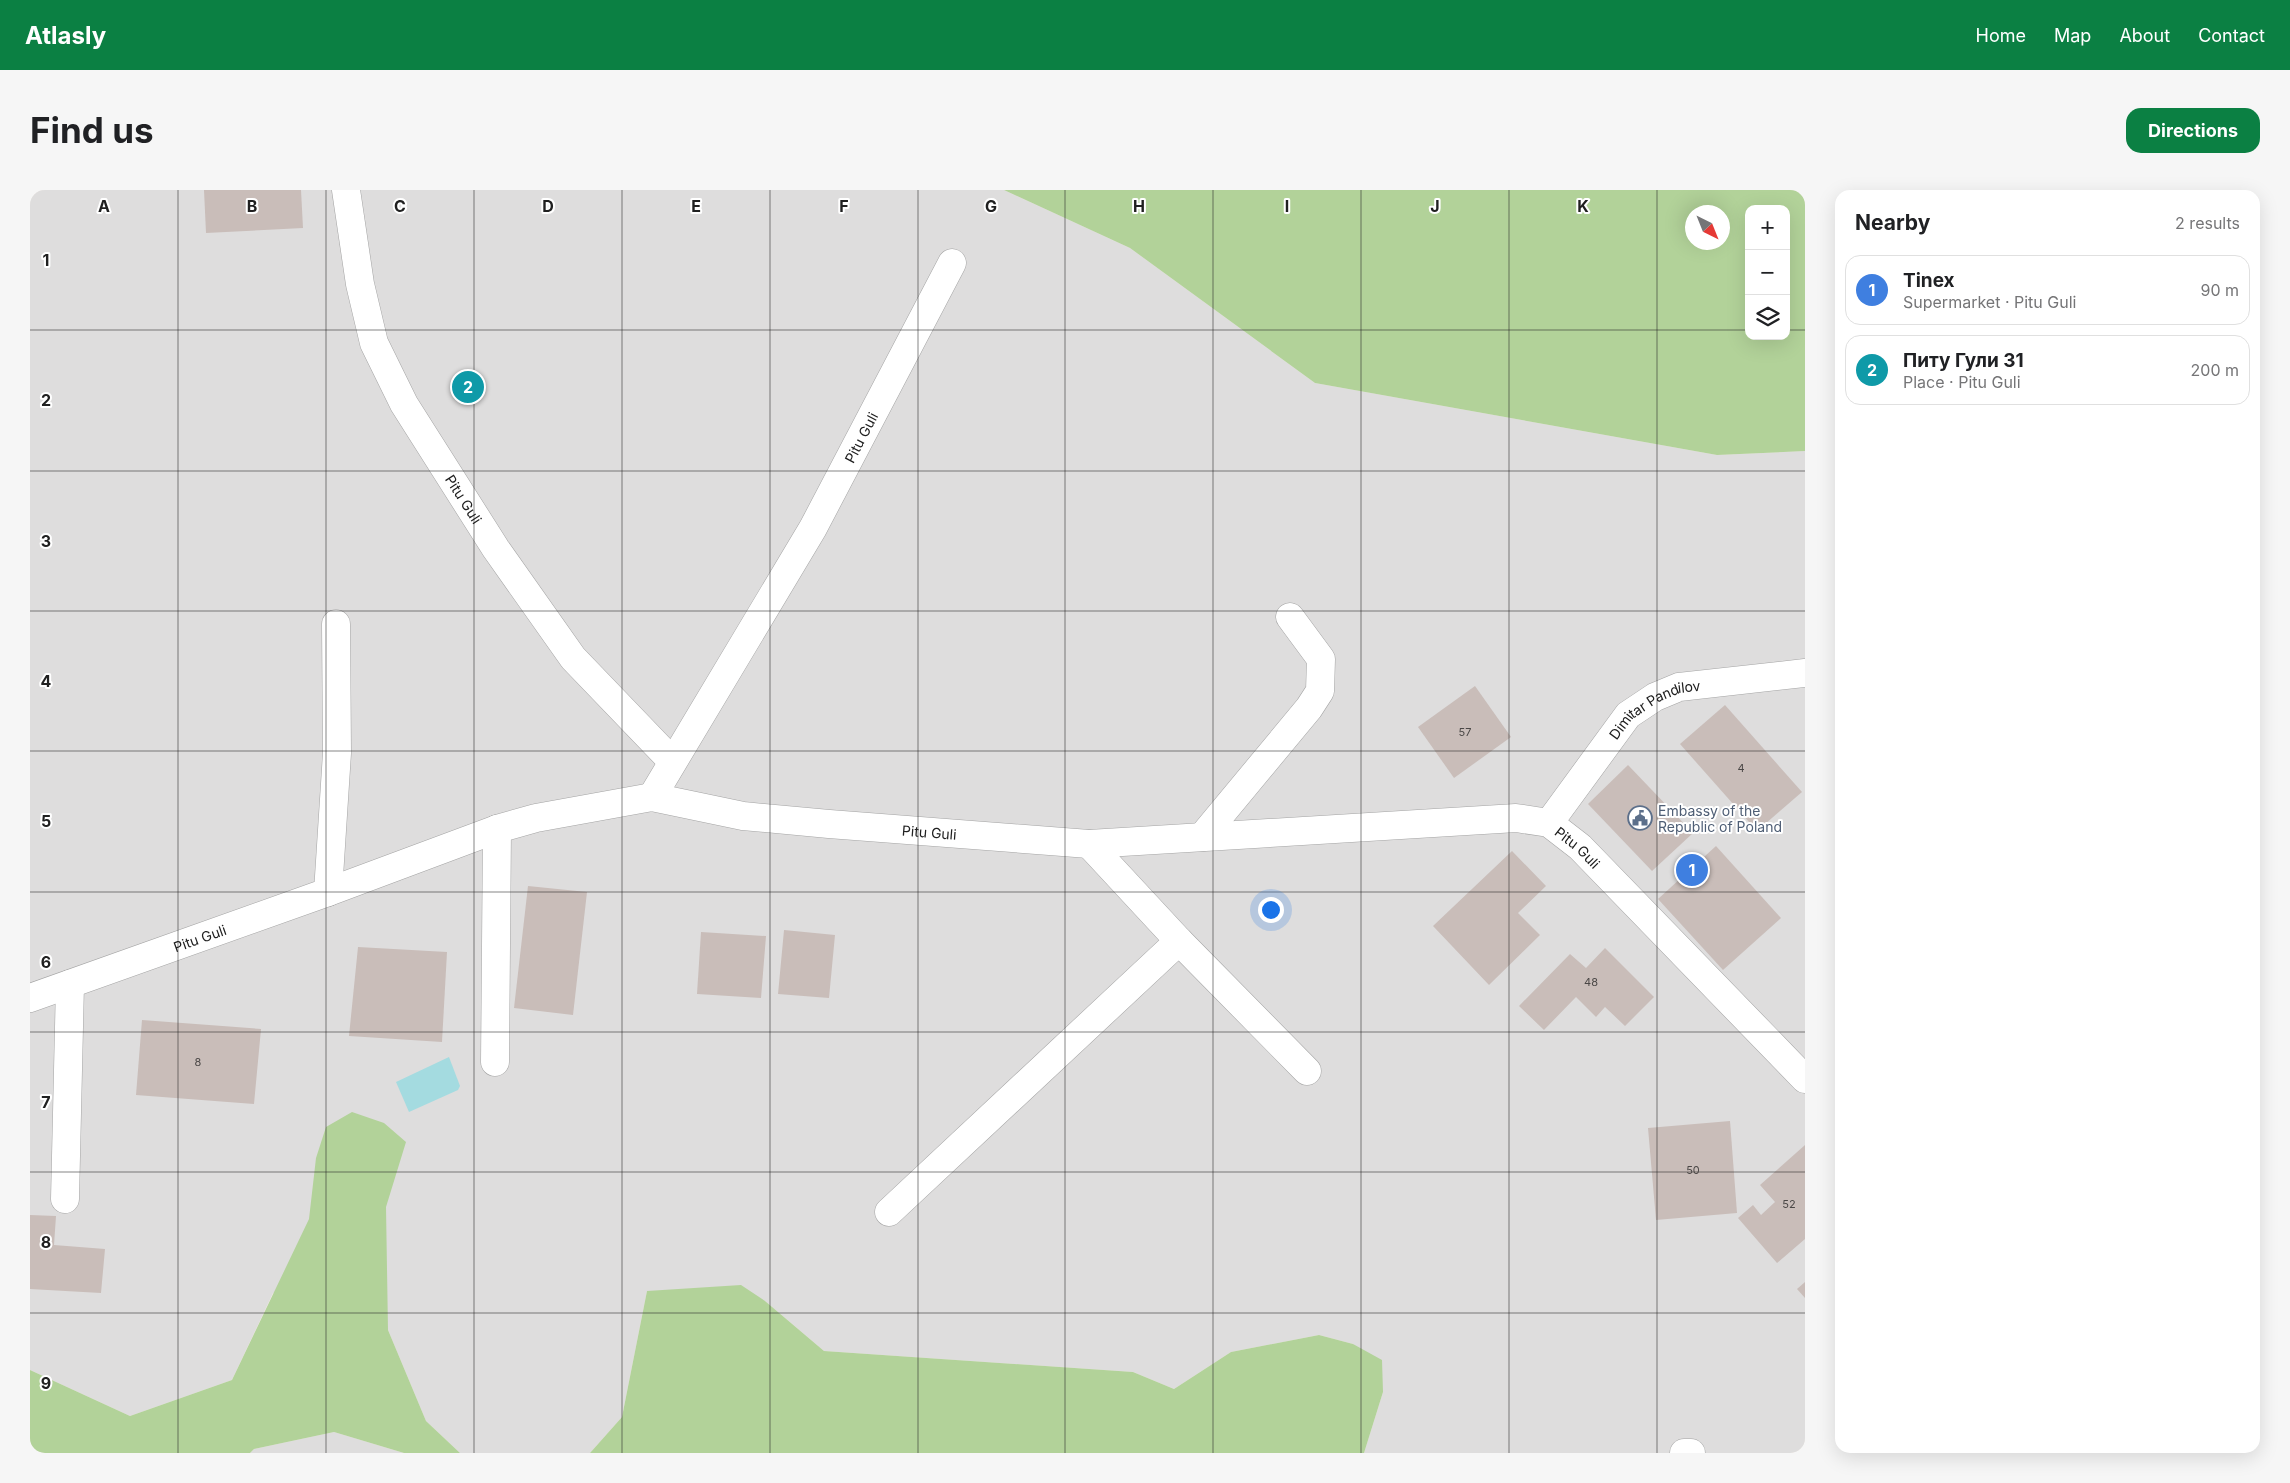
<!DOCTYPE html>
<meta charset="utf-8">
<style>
:root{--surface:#fff;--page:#f6f6f6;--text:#202124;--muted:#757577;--line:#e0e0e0;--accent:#0b8043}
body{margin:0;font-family:Inter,sans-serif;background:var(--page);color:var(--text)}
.controls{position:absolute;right:15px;top:15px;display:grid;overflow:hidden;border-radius:10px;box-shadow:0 5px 20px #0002}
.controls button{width:45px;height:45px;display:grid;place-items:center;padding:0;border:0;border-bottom:1px solid var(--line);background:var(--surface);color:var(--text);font:25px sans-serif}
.compass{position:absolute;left:1655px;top:15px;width:45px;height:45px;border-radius:50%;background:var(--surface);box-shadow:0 5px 20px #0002;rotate:137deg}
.you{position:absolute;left:1240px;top:719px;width:18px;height:18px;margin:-12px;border:4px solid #fff;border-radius:50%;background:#1a73e8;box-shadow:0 0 0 8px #1a73e833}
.badge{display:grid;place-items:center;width:32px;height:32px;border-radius:50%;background:var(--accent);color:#fff;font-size:16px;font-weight:700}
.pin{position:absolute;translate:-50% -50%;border:2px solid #fff;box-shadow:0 1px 5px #0006}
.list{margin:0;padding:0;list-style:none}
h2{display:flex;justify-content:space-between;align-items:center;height:65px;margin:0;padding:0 20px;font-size:21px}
h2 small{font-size:16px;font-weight:400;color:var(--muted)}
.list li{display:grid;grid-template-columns:32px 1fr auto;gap:15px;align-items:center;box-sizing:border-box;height:70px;margin:0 10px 10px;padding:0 10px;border:1px solid var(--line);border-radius:15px}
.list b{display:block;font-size:19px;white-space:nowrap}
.list p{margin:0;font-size:16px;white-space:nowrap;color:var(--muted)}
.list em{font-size:16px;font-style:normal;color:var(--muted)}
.icon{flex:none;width:28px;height:28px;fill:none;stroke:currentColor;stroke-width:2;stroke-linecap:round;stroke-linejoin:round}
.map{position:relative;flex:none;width:1775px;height:1263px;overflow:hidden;border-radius:15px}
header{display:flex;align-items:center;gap:30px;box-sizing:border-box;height:70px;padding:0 25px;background:var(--accent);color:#fff}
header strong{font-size:24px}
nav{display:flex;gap:28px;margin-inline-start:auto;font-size:18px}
.intro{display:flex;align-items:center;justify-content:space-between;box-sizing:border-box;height:120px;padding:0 30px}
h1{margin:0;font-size:35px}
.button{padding:12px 22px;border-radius:15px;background:var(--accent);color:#fff;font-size:18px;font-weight:700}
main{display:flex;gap:30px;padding:0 30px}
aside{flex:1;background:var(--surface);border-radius:15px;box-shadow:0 5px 20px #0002}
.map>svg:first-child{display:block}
.residential{fill:#dedddd}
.forest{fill:#b2d299;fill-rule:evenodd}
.water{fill:#a4dbe0}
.building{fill:#c9bdb9}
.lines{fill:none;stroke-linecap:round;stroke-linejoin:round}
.minor-casing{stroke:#a4a4a4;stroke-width:29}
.minor{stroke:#fff;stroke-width:28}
.grid{fill:none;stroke:#202020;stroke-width:1;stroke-opacity:0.55}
.labels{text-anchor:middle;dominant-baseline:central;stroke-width:4;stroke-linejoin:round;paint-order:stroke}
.number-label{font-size:11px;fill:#4a4746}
.street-label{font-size:14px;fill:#202020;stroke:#fff}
.service-label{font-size:14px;fill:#4e5e75;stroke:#fff;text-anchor:start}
.grid-label{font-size:16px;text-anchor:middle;font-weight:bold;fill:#202020;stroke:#fff;stroke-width:4;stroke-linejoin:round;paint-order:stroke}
</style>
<header>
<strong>Atlasly</strong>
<nav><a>Home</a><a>Map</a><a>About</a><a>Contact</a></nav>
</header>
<div class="intro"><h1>Find us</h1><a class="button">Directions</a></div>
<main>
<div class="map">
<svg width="1775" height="1263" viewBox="0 0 1775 1263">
<rect width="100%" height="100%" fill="#f1ebe6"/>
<g class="residential">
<polygon points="0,0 974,0 1100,58 1285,193 1687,265 1775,261 1775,1263 1334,1263 1353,1202 1323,1154 1289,1145 1201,1162 1144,1199 1103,1182 794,1161 735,1111 617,1101 592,1227 560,1263 430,1263 396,1231 358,1140 243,1103 202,1190 100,1226 0,1180"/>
<polygon points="304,1242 374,1263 220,1263 224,1259"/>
</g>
<g class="forest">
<path d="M 974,0 L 1775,0 L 1775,261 L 1687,265 L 1285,193 L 1100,58 ZM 1719,19 L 1756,19 L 1756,146 L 1719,146 ZM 1662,22 L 1692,22 L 1692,52 L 1662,52 Z"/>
<polygon points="322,922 354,933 376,952 356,1017 358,1140 396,1231 430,1263 374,1263 304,1242 224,1259 220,1263 0,1263 0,1180 100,1226 202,1190 279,1029 286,968 296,937"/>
<polygon points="711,1095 735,1111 794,1161 1103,1182 1144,1199 1201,1162 1289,1145 1323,1154 1352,1170 1353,1202 1334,1263 560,1263 592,1227 617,1101"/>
</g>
<polygon class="water" points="419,867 430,896 428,900 379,922 366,892"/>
<g class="building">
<polygon points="174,0 271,0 273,38 176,43"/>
<polygon points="1445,496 1481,547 1424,588 1388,537"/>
<polygon points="1695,515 1772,602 1727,641 1650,554"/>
<polygon points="1598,575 1663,643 1622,681 1558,614"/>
<polygon points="1686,656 1751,728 1693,780 1628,709"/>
<polygon points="1482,661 1516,696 1488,723 1510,745 1459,795 1403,736"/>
<polygon points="498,696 557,702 543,825 484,818"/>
<polygon points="754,740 805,745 799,808 748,804"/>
<polygon points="671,742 736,746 731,808 667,804"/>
<polygon points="328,757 417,762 412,852 319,846"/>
<polygon points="1575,758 1624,807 1595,836 1575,817 1566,827 1546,807 1514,840 1489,816 1540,764 1556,778"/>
<polygon points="112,830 231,839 224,914 106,905"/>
<polygon points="1700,931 1707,1023 1626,1030 1618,938"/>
<polygon points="1775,955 1775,1049 1747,1073 1708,1028 1723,1015 1731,1025 1745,1012 1730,995"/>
<polygon points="0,1025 26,1026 24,1055 75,1059 71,1103 0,1099"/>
<polygon points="1775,1092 1775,1108 1767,1099"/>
</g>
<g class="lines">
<g class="minor-casing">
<g id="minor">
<path id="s1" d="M 316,0 L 330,94 L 344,153 L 374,214 L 466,359 L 543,468 L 642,571"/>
<path id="s2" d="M 622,607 L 783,338 L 922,73"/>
<path id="s3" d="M 1519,633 L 1598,525 L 1625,507 L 1649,497 L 1775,483"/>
<polyline points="1172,647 1279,518 1290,501 1291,469 1260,427"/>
<polyline points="1059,654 1149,751 1277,881"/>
<polyline points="298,702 307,563 306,434"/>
<path id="s4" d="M 0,808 L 298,702 L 467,639 L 506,628 L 622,607 L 713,626 L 799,634 L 1059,654 L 1486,628 L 1519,633 L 1550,657 L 1775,889"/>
<polyline points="465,872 467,639"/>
<polyline points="35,1009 40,794"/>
<polyline points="859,1022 1149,751"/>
<polyline points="1654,1263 1661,1263"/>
</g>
</g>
<use href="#minor" class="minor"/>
</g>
<path class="grid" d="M 148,0 L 148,1263M 296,0 L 296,1263M 444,0 L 444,1263M 592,0 L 592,1263M 740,0 L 740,1263M 888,0 L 888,1263M 1035,0 L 1035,1263M 1183,0 L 1183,1263M 1331,0 L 1331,1263M 1479,0 L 1479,1263M 1627,0 L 1627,1263M 0,140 L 1719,140M 1756,140 L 1775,140M 0,281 L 1775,281M 0,421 L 1775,421M 0,561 L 1775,561M 0,702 L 1775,702M 0,842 L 1775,842M 0,982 L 1775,982M 0,1123 L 1775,1123"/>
<defs>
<g id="civic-ring" transform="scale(1.25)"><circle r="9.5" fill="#fff" stroke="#5c6f8a" stroke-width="1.5"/><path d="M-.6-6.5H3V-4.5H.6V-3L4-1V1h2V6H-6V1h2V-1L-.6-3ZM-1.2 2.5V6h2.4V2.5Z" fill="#5c6f8a"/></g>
</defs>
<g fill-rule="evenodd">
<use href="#civic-ring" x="1610" y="628"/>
</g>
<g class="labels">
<g class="number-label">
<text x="1435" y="542">57</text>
<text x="1711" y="578">4</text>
<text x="1561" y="792">48</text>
<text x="168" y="872">8</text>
<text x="1663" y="980">50</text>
<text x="1759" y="1014">52</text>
</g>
<g class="street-label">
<text stroke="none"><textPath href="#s2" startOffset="416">Pitu Guli</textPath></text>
<text stroke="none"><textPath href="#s1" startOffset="336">Pitu Guli</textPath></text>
<text stroke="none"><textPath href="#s3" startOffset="160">Dimitar Pandilov</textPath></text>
<text stroke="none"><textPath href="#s4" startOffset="935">Pitu Guli</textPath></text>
<text stroke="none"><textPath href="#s4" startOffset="1594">Pitu Guli</textPath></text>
<text stroke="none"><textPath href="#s4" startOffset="180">Pitu Guli</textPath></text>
</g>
<g class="service-label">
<text x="1628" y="620">Embassy of the<tspan x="1628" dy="16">Republic of Poland</tspan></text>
</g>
</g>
<g class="grid-label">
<text x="74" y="22">A</text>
<text x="222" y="22">B</text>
<text x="370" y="22">C</text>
<text x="518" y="22">D</text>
<text x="666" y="22">E</text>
<text x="814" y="22">F</text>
<text x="961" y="22">G</text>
<text x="1109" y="22">H</text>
<text x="1257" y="22">I</text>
<text x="1405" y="22">J</text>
<text x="1553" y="22">K</text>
<text x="16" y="76">1</text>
<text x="16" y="216">2</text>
<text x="16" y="357">3</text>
<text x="16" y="497">4</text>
<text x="16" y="637">5</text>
<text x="16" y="778">6</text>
<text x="16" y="918">7</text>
<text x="16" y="1058">8</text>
<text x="16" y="1199">9</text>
</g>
</svg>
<div class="controls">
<button>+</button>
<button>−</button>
<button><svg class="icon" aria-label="layers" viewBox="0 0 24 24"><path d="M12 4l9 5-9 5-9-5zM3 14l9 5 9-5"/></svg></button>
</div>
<svg class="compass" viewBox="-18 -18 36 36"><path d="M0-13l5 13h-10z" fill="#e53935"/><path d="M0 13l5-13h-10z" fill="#757577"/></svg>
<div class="you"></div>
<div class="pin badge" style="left:1662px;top:680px;background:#3f7fe0">1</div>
<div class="pin badge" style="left:438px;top:197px;background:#0f9aa8">2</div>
</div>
<aside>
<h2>Nearby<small>2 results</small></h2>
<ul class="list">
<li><span class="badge" style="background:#3f7fe0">1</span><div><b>Tinex</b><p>Supermarket · Pitu Guli</p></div><em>90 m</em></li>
<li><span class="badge" style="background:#0f9aa8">2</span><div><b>Питу Гули 31</b><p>Place · Pitu Guli</p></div><em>200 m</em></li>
</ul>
</aside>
</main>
